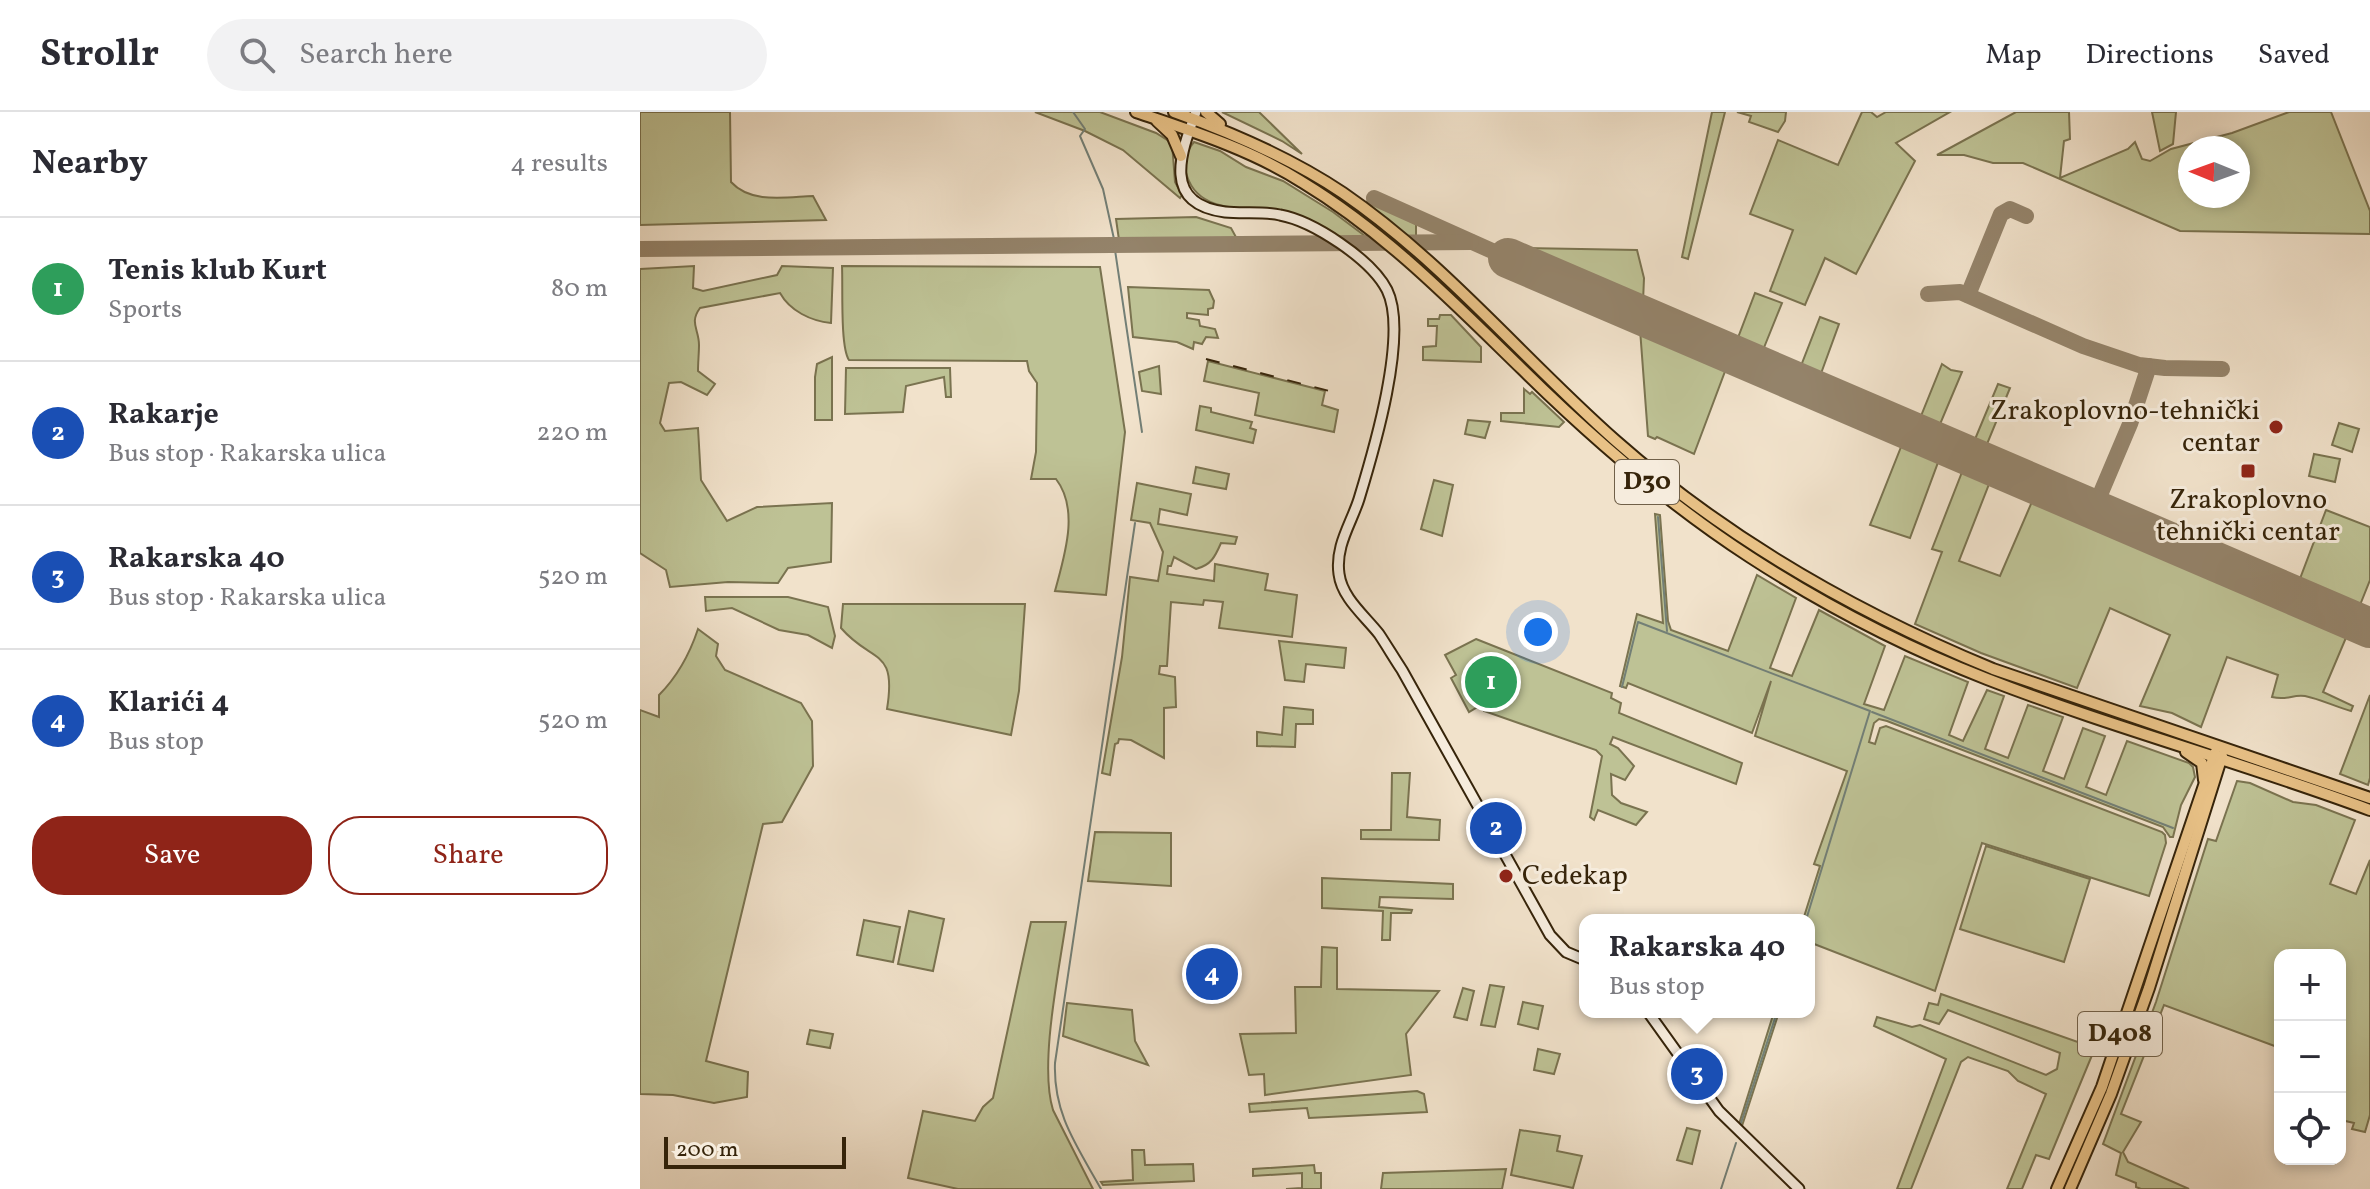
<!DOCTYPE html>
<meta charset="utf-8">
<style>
:root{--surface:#fff;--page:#f2f2f3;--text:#2b2b33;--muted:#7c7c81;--line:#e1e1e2;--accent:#8f2418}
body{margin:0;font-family:Vollkorn,serif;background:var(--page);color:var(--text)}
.controls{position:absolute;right:24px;bottom:24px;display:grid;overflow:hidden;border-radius:16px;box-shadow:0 4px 12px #0003}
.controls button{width:72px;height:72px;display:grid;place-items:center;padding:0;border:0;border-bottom:2px solid var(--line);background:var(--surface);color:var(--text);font:40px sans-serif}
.compass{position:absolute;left:1538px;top:24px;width:72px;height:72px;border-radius:50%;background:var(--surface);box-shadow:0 4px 12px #0003;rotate:271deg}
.scale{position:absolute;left:24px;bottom:20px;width:182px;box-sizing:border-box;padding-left:8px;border:4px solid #36240a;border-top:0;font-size:22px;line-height:28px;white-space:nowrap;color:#36240a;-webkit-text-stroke:6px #f6ecdd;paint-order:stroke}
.you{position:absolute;left:898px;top:520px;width:28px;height:28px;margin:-20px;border:6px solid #fff;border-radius:50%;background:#1a73e8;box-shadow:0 0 0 12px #1a73e833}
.badge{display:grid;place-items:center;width:52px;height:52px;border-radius:50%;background:var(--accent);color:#fff;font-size:26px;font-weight:700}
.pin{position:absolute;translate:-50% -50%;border:4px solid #fff;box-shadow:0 2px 8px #0006}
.popup{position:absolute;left:939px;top:802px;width:236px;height:104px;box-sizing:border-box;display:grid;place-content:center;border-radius:16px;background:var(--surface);filter:drop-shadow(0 2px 6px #0005);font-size:26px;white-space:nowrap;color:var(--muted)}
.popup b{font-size:30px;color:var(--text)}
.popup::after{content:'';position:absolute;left:50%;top:100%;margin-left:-16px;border:16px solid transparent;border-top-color:var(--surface)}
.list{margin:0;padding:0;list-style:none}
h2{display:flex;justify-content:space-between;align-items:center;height:104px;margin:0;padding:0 32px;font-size:34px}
h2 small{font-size:26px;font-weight:400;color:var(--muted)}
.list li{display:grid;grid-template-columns:52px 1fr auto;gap:24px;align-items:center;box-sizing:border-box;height:144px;padding:0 32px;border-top:2px solid var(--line)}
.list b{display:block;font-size:30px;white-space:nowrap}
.list p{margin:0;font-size:26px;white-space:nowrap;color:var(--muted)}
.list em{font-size:26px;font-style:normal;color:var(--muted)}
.actions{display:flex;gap:16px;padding:24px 32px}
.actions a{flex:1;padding:18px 0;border:2px solid var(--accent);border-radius:32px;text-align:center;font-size:28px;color:var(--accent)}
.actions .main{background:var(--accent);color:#fff}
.icon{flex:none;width:44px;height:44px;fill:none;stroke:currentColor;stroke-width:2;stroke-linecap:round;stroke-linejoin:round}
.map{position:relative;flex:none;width:1730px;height:1077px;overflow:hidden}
header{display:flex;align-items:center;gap:48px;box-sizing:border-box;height:112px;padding:0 40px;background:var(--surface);border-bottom:2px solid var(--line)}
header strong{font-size:38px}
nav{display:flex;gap:44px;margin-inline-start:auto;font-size:28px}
.search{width:560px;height:72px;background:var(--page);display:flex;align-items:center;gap:20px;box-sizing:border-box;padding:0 28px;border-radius:44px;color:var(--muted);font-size:30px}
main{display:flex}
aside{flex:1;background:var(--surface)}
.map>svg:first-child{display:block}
.green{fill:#bec295;stroke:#7a7350;stroke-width:2;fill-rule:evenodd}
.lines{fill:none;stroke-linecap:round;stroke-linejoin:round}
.stream{stroke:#737f76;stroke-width:2}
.taxiway{stroke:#94836a;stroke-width:16}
.runway{stroke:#94836a;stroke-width:40}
.secondary-casing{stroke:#36240a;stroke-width:13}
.primary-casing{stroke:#36240a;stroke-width:14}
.secondary{stroke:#f6ecdd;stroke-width:9}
.primary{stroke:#e8c186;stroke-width:10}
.rail{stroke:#36240a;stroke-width:2;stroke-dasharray:14 14;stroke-linecap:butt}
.poi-dot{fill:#8f2418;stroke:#f6ecdd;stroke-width:3}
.labels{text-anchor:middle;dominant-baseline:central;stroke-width:6;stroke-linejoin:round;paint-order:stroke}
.shield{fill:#f6ecdd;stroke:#706049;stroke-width:2}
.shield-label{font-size:26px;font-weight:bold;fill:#36240a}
.poi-label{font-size:28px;fill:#36240a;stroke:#f6ecdd;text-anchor:end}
</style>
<header>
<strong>Strollr</strong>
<div class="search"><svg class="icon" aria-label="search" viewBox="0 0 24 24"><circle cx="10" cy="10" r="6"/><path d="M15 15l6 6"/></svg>Search here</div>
<nav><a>Map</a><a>Directions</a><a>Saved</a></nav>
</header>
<main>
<aside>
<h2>Nearby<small>4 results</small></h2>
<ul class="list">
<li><span class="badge" style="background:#2e9e5b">1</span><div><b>Tenis klub Kurt</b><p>Sports</p></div><em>80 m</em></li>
<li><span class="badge" style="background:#1a4fb4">2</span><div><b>Rakarje</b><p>Bus stop · Rakarska ulica</p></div><em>220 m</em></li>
<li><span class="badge" style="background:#1a4fb4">3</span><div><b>Rakarska 40</b><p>Bus stop · Rakarska ulica</p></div><em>520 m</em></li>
<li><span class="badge" style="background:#1a4fb4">4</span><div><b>Klarići 4</b><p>Bus stop</p></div><em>520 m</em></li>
</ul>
<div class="actions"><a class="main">Save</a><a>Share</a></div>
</aside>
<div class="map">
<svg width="1730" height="1077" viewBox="0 0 1730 1077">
<rect width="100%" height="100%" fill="#f1e2cb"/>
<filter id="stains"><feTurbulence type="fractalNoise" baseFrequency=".0025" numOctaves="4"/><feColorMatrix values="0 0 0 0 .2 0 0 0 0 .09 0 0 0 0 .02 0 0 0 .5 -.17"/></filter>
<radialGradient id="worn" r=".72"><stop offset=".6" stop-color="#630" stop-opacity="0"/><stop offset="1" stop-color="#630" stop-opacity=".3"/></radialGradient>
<g class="green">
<path d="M 0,0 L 90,0 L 91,70 C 111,92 146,85 173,84 L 186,108 L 0,113 Z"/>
<polygon points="395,0 460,0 516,21 532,31 535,70 542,83 540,86 483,38 445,19"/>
<polygon points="582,0 619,0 662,42 642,29"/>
<polygon points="1072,0 1085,0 1048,147 1042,145"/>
<polygon points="1097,0 1146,0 1145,9 1138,20 1109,10 1111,4"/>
<polygon points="1222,0 1231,0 1237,5 1246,0 1310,0 1256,31 1275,49 1216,162 1185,146 1165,193 1130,179 1153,118 1110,102 1138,28 1198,53"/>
<path d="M 1376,0 L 1429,0 L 1430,27 L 1424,29 L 1420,66 L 1488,37 L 1495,30 L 1502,47 L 1510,49 L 1531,37 L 1592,21 L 1649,0 L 1691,0 L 1730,99 L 1730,122 L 1540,119 L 1383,51 L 1353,51 L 1324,43 L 1297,43 ZM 1550,36 L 1598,36 L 1598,84 L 1550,84 Z"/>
<polygon points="1512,0 1536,0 1533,32 1520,39"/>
<path d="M 554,30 L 580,39 L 606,55 L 643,69 L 693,100 L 729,127 C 720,127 706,130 698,127 C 686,123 673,108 656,103 C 621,92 561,108 547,64 C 543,52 546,39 554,30 Z"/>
<polygon points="728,88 776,112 776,124 768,127 726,93"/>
<polygon points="556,105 591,116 597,127 479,128 476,107"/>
<polygon points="881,136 997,138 1004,166 1003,190 907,150"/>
<path d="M 54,154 L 53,176 L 63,179 L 137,163 L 142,154 L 193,156 L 191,211 C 171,209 150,199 140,181 L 60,196 C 49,211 59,217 59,233 C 59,241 58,250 58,259 L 75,272 L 67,283 L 41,270 L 29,271 L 20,311 L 25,319 L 58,316 L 61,368 L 87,409 L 117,395 L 192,391 L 191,450 L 148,456 L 138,471 L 88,470 L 30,475 L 26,458 L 0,441 L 0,157 Z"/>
<path d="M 202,154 L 460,155 L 485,320 L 466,483 L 415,479 C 424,445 440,398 416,367 L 391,367 L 396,340 L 397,271 L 389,259 L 387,249 L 209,248 C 200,235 203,174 202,154 Z"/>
<polygon points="488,175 569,178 574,189 573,196 568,197 568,203 547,201 547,206 559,208 560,214 575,217 578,226 566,225 562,232 554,230 553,237 537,230 493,225"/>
<polygon points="1115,181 1142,191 1121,243 1096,231"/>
<polygon points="800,203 811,203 841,235 841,250 783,248 783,235 796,234 797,214 788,214 788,207 799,207"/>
<polygon points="1180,205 1199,212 1179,267 1159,259"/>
<polygon points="1000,217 1087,254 1054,342 1017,325 1015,327 1008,324"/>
<polygon points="192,245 192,308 175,308 175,265 177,252"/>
<polygon points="568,249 685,279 682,293 698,298 694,320 615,303 619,281 564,269"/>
<polygon points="1302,252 1311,258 1322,260 1298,317 1279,309"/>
<polygon points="519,254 521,282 502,279 499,260"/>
<polygon points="206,256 310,256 311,285 306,285 304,265 266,274 263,300 205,302"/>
<polygon points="1358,272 1370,276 1345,337 1333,332"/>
<polygon points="884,277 890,282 892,280 924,310 919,315 861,309 861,301 884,301"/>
<polygon points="560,294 571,296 571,300 612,310 610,316 616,318 613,331 556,318"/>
<polygon points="828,308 850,310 845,326 825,322"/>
<polygon points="1699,311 1719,317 1712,340 1692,333"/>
<polygon points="1263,330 1300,345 1270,426 1230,413"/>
<polygon points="1674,342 1700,347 1695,370 1669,364"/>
<polygon points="556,355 589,362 586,377 553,371"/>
<path d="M 1324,355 L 1351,367 L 1319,449 L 1360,464 L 1394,385 L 1708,521 L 1683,580 L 1713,594 L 1711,599 C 1696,595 1680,587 1665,584 C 1652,582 1648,589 1632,585 L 1638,563 L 1587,545 L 1561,615 L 1532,601 L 1500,594 L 1530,523 L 1470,496 L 1437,576 L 1341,541 L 1275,512 L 1302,440 L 1292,437 Z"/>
<polygon points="794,368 813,373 802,424 781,417"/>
<path d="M 497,371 L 551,382 L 547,403 L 520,397 L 518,412 L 597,425 L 595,432 L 581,431 C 575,445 571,453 556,457 L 534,445 L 531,454 L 528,454 L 527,462 L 574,469 L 575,452 L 628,462 L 625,478 L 657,483 L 652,525 L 579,516 L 583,490 L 564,488 L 563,493 L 531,490 L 527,554 L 520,554 L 519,562 L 535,565 L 536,595 L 524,596 L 524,646 L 491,628 L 479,627 L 478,631 L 475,632 L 470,663 L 462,661 L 482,545 L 490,465 L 518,469 L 523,440 L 510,411 L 491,408 Z"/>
<polygon points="1686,398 1730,415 1730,468 1718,498 1658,472"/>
<polygon points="1015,402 1020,403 1028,509 1031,518 1088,539 1117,463 1156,486 1130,556 1152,564 1179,498 1245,534 1224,592 1244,598 1265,544 1328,570 1309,623 1323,629 1347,578 1364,584 1345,637 1368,646 1388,593 1423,605 1403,659 1424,667 1443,616 1465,624 1446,675 1466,683 1487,629 1549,651 1553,655 1555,665 1541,693 1533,725 1530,725 1523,715 1247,609 1239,607 1234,611 1229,630 1235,632 1240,616 1246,614 1522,720 1525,723 1526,731 1509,784 1342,731 1295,879 1169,830 1169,808 1163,808 1180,754 1174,752 1207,659 1115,624 1131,569 1112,621 988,571 986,576 980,574 997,502 1023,511"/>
<polygon points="65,485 148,485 188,495 195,524 192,536 168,523 139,518 92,496 66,499"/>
<path d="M 203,492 L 385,492 L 379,579 L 371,623 L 247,597 C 257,535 232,552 201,516 Z"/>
<path d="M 58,517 L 78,532 L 76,544 L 85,558 L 161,591 L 172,609 L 173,654 L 142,710 L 123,712 L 66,949 L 108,960 L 107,985 L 74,991 L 33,983 L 0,982 L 0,598 L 19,605 L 19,583 C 37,565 50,541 58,517 Z"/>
<polygon points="836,527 972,581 971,586 981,591 979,601 1102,651 1096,672 973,625 970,632 978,636 994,654 985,668 971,662 972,683 981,691 1007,700 996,713 958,698 954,708 950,705 962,644 956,638 844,599 841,593 829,600 811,566 816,563 805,543"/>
<polygon points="639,529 706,536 704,556 666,552 664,570 645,568"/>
<polygon points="1730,583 1730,666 1728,673 1700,662"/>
<polygon points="644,595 673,598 673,612 656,612 655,635 617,634 617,620 642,623"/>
<polygon points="752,661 770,661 767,705 800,708 799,728 721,727 721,718 751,718"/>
<polygon points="1597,669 1610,671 1653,690 1676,693 1715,708 1690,772 1716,782 1730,748 1730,1003 1725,1020 1712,1017 1714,1011 1701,1008 1700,1010 1700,843 1640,843 1640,936 1524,893 1481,1002 1501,1010 1483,1040 1488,1050 1549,1077 1501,1077 1496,1075 1496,1071 1476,1063 1481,1041 1463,1032 1516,890 1568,727 1576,729"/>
<polygon points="455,720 531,721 531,774 448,769"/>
<polygon points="1346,734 1450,767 1424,850 1320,817"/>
<polygon points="682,766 813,772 813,787 740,785 739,795 772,798 771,801 751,801 750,828 742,828 743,799 682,796"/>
<polygon points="269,799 304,807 293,859 258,852"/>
<polygon points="224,808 260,815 253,850 217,843"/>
<path d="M 391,810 L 426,810 C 419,859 399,953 413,998 L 453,1077 L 318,1077 L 268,1066 L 283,999 L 335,1009 L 343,995 L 353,986 Z"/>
<polygon points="682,835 697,836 697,877 799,879 766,922 771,963 625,983 624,962 609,963 600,922 656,921 655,875 681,875"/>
<polygon points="850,873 864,875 855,915 841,913"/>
<polygon points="823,876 834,879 827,908 814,905"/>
<polygon points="1301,882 1455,936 1409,1047 1396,1043 1382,1077 1367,1077 1406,982 1378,969 1368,959 1328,945 1321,950 1271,1077 1257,1077 1306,947 1234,914 1237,905 1272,915 1280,913 1406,963 1417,957 1420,941 1308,898 1299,912 1284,907 1289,891 1298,893"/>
<polygon points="883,890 903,894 898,917 878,912"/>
<polygon points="427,891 492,898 495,929 508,953 423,924"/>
<polygon points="1134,900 1139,900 1102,1014 1099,1012"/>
<polygon points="170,918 193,922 190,936 167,932"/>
<polygon points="898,937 920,942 914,962 894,958"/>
<polygon points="777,979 784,982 787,1000 669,1006 667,996 610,1000 609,992"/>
<polygon points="1047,1016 1060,1019 1052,1052 1037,1048"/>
<polygon points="880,1018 920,1024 917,1039 942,1044 933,1076 871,1063"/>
<polygon points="492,1038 504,1038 505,1053 553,1052 554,1069 463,1073 461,1070 493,1068"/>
<polygon points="674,1053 675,1061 681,1061 681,1077 646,1077 662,1076 662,1061 613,1064 613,1057"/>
<polygon points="866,1057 862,1077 741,1077 743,1061"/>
</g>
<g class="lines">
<g class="stream">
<polyline points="433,0 445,17 440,24 463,77 474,127"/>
<polyline points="475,138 502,320"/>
<polyline points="1018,405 1027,519"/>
<polyline points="982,575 998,510 1230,599 1166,808"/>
<polyline points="1232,600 1533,716"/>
<polyline points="1101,1011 1137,900"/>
<path d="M 461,1077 C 437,1034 413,1002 415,951 L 495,411"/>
<polyline points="1081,1077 1096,1031"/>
</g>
<g class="taxiway">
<polyline points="734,86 868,146"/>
<polyline points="0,137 831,130"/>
<polyline points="1288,182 1320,180 1443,234 1499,253 1525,256 1582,257"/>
<polyline points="1328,183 1361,102 1370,97 1386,104"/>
<polyline points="1454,397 1490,312 1509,254"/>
</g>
<polyline class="runway" points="868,146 1730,516"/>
<g class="secondary-casing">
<g id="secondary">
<path d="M 556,0 C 541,40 521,92 585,100 C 603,102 622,99 640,103 C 673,109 731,147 747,178 C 769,222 733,341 719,387 C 711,412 695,434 699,462 C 702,486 725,504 739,522 C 747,534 754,546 762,558 L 910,823 L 926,840 L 945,848"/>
<polyline points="1008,900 1079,999 1159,1077"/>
</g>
</g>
<g class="primary-casing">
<g id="primary">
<path d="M 496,0 C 552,19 612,38 662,70 C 746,121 812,189 882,257 C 952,326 1027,391 1110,445 C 1184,493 1265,535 1347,567 C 1473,616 1604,651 1730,698"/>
<path d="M 534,0 C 593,21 651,46 703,81 C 805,151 884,248 976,329 C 1087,427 1217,501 1353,557 L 1730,686"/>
<polyline points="566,0 580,12"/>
<polyline points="517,9 532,23 541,44"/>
<polyline points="1546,640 1562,651 1564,668"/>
<polyline points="1417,1077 1462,975 1575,641"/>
<polyline points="1430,1077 1471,982 1509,876 1582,644"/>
</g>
</g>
<use href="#secondary" class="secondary"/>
<use href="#primary" class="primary"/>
<polyline class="rail" points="566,247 697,281"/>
</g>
<g class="poi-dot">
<circle cx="1636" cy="315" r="8"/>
<rect x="1600" y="351" width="16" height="16" rx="4"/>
<circle cx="866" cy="764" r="8"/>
</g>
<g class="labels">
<g class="shield">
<rect x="975" y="348" width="64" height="44" rx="6"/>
<rect x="1438" y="900" width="84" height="44" rx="6"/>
</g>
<g class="shield-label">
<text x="1007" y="370">D30</text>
<text x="1480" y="922">D408</text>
</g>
<g class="poi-label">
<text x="1620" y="299">Zrakoplovno-tehnički<tspan x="1620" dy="32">centar</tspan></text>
<text x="1608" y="388" text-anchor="middle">Zrakoplovno<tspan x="1608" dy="32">tehnički centar</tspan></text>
<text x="882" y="764" text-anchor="start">Cedekap</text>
</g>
</g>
<rect width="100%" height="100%" filter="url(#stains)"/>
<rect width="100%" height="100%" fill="url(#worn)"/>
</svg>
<div class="controls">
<button>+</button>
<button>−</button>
<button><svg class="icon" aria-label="locate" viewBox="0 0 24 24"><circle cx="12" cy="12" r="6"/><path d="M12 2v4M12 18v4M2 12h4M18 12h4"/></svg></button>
</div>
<svg class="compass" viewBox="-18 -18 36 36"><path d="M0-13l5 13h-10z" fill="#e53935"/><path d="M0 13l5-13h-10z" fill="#7c7c81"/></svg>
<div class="scale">200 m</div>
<div class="you"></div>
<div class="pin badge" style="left:851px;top:570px;background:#2e9e5b">1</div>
<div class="pin badge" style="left:856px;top:716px;background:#1a4fb4">2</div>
<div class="pin badge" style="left:1057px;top:962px;background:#1a4fb4">3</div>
<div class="popup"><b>Rakarska 40</b>Bus stop</div>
<div class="pin badge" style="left:572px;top:862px;background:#1a4fb4">4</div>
</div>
</main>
